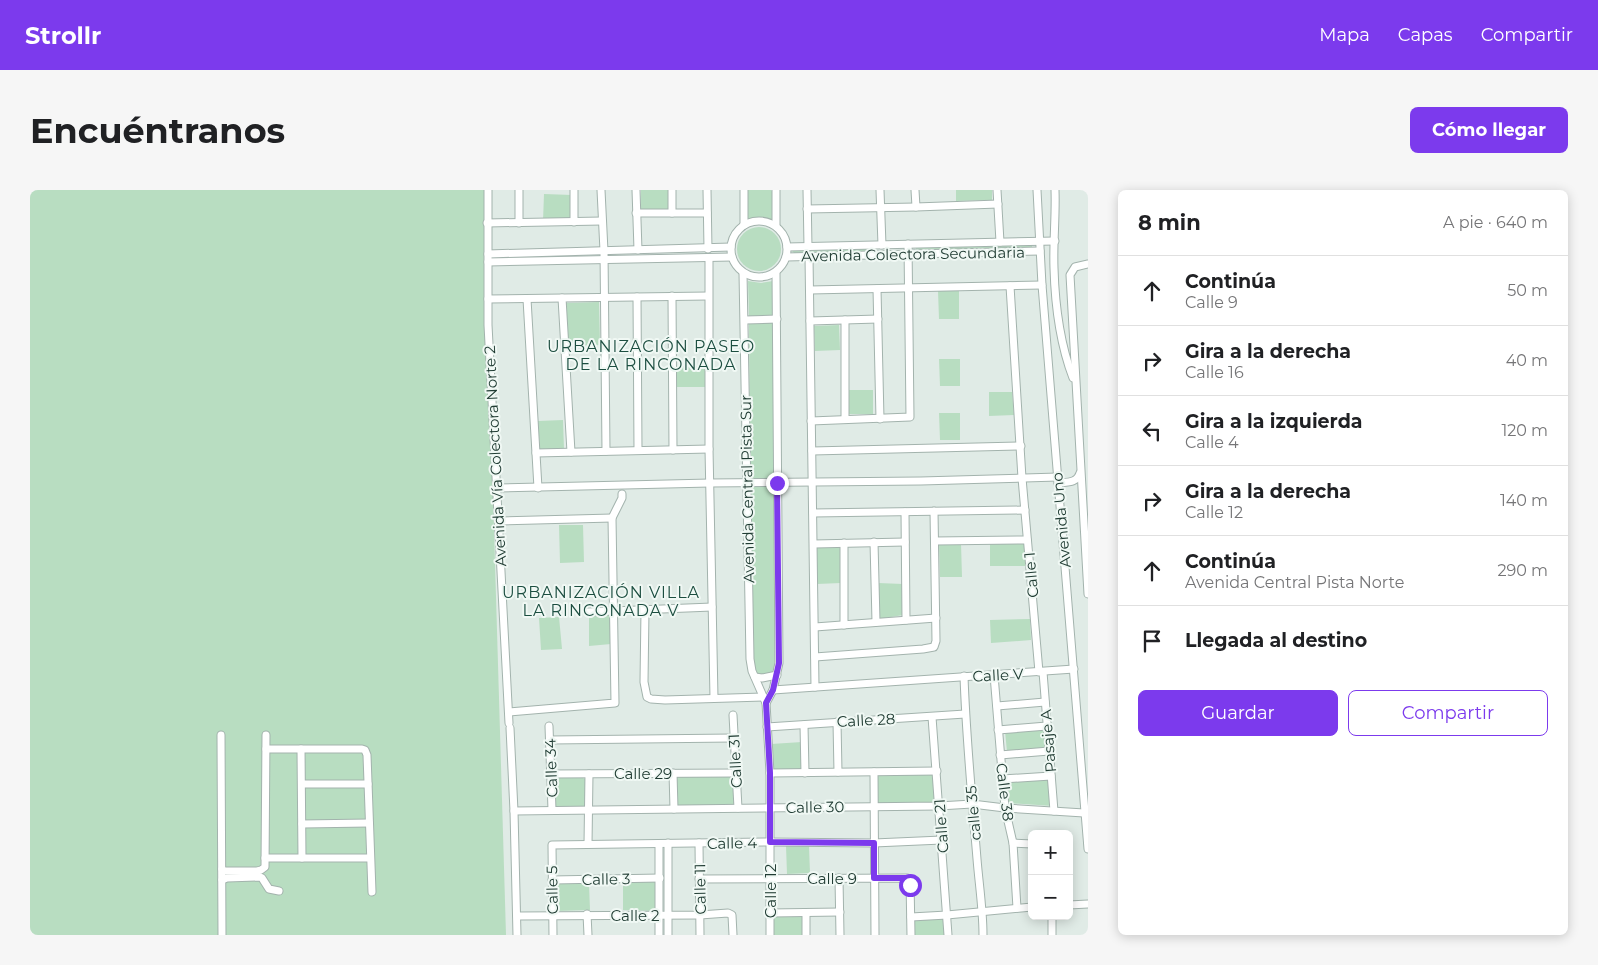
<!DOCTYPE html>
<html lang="es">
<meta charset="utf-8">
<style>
:root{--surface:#fff;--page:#f6f6f6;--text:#202124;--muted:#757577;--line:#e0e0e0;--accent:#7c3aed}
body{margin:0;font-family:Montserrat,sans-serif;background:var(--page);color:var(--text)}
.controls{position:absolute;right:15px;bottom:15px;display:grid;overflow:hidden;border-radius:8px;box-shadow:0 2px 12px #0003}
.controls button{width:45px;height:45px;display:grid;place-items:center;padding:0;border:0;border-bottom:1px solid var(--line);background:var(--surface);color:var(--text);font:25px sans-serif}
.stop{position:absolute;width:15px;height:15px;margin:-11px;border:4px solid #7c3aed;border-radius:50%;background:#fff}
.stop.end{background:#7c3aed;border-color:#fff;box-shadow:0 1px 5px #0008}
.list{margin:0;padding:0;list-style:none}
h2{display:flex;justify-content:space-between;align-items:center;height:65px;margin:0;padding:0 20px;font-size:21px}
h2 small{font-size:16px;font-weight:400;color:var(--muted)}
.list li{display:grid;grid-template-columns:32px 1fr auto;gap:15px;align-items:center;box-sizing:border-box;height:70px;padding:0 20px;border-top:1px solid var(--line)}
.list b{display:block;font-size:19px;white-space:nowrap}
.list p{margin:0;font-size:16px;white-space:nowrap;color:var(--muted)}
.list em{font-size:16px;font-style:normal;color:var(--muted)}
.actions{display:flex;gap:10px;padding:15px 20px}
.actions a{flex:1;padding:11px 0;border:1px solid var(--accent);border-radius:8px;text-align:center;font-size:18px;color:var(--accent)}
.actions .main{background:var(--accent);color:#fff}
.icon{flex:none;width:28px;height:28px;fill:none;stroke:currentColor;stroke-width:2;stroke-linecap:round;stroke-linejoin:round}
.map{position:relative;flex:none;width:1058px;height:745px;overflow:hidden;border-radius:8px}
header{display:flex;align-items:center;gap:30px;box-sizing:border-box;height:70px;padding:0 25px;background:var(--accent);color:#fff}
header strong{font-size:24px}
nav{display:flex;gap:28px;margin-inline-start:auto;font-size:18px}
.intro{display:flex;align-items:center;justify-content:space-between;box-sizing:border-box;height:120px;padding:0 30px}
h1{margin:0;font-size:35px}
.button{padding:12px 22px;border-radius:8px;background:var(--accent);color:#fff;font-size:18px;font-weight:700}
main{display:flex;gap:30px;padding:0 30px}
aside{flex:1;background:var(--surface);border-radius:8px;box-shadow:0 2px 12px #0003}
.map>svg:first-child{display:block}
.green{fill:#b8ddc1}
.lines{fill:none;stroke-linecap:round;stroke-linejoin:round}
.minor-casing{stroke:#a3b3ad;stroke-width:9}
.minor{stroke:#fff;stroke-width:7}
.route{stroke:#7c3aed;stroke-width:6}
.labels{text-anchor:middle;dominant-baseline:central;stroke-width:4;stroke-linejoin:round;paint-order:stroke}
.street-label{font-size:15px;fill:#203c33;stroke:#f0f8f4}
.neighbourhood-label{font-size:16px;letter-spacing:1px;fill:#1c4e40;stroke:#f0f8f4}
</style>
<header>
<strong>Strollr</strong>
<nav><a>Mapa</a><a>Capas</a><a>Compartir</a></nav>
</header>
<div class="intro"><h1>Encuéntranos</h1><a class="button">Cómo llegar</a></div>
<main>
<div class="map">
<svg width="1058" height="745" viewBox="0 0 1058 745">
<rect width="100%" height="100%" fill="#e0ebe6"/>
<g class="green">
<polygon points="0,0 454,0 476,745 0,745"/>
<polygon points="611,0 639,0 640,21 611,20"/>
<polygon points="718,0 741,0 743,3 742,32 729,28 717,32 716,2"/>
<polygon points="926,0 962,0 962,10 926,11"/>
<polygon points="514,4 542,5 542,30 513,31"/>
<circle cx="729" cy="59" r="22"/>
<polygon points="1002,55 1002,58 886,60 886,58"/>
<polygon points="847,58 847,61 764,63 762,61"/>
<polygon points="718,91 731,93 743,91 742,126 719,126"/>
<polygon points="929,101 929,129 909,129 908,101"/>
<polygon points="569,112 570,155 538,156 536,113"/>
<polygon points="719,133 743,133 744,134 746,287 744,290 721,289 720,287"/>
<polygon points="809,135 810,160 785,161 784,136"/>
<polygon points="909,169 930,169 930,196 910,196"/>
<rect x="647" y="176" width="28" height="21"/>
<rect x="818" y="200" width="25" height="24"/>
<polygon points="959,202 982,202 984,225 959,226"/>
<polygon points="909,223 930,223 930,250 910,250"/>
<polygon points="533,230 534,259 510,259 508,231"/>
<polygon points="741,295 745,299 747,472 741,484 732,486 727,484 723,476 720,298 722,296"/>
<polygon points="529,335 553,335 554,372 530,373"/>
<polygon points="960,351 994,351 996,376 960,376"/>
<polygon points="909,353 931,353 932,387 910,387"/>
<polygon points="788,356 810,356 811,357 811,393 787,394 786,358"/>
<polygon points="848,393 873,394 873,425 849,429"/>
<polygon points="581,424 581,454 559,456 559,425"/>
<polygon points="529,427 532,459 511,460 509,428"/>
<polygon points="1000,429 1001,450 961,453 960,430"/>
<polygon points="1015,537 1018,559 977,562 975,541"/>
<polygon points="772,552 772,578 770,580 743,580 741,578 741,554"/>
<polygon points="849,584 903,584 905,613 847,614 846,586"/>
<polygon points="700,585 702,587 704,613 703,615 649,616 647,614 646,590 648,586"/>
<polygon points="525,587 553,588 555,589 555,616 526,617 524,616 523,589"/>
<polygon points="1020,587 1023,616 977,613 975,590"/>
<polygon points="756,656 779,656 780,683 757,684"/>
<polygon points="528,691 559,693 560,720 527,721 525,693"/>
<polygon points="625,691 627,693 626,721 593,720 593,692"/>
<polygon points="772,725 772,745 743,745 743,726"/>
<polygon points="913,728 916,745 884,745 884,731 886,729"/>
</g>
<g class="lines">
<g class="minor-casing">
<g id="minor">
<polyline points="458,0 458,135 479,533"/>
<polyline points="544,0 544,32"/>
<polyline points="571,0 574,61 576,261"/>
<polyline points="606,0 608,60"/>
<polyline points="642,0 642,23"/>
<polyline points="677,0 678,59"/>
<polyline points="746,0 746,36"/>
<polyline points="777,0 778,57"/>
<polyline points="850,0 852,55"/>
<polyline points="885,0 886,17 968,14"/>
<polyline points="967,0 970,52"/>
<polyline points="1007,0 1012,95 1058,659"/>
<path d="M 1025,0 C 1026,26 1023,52 1024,78 C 1025,114 1030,154 1043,188"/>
<polyline points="777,19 886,17"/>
<polyline points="606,23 677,23"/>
<circle cx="729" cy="59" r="28"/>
<polyline points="457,33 572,31"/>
<polyline points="489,33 489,0"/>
<polyline points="714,35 714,0"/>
<polyline points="757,57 1025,51"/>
<polyline points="458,64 701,57"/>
<polyline points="779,66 785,497"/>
<polyline points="756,67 1010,61"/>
<polyline points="679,68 679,259 684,508"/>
<polyline points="458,72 702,67"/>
<polyline points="1058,74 1045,77 1040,85 1058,404"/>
<polyline points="713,83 720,469 722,481 736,513 740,583 740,745"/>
<polyline points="980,96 992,288 1009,482"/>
<polyline points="847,99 850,229"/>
<polyline points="780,100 1012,95"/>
<polyline points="642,106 643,260"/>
<polyline points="607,107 608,260"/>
<polyline points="532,108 541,262"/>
<polyline points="458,109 678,106"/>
<polyline points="497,109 508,298"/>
<polyline points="715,130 747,129"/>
<polyline points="780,131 848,129"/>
<polyline points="815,229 815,130"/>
<polyline points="781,231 880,227 878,54"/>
<polyline points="782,261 991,256"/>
<polyline points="506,263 679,259"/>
<path d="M 1028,293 C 1038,292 1047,293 1050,283"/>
<polyline points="467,298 680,293 891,291 1028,287"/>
<polyline points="875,322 876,430"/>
<polyline points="783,323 995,320"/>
<polyline points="469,331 582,328"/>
<polyline points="905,351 997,350"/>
<polyline points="844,352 846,432"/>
<polyline points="814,353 814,435"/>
<polyline points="784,354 875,352"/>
<polyline points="615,420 614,492 617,507 621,509 635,510 733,507"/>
<polyline points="558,422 682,417"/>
<polyline points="785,437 906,428"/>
<polyline points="785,467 893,459 904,457 906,451 904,321"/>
<polyline points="1013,482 1024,621"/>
<polyline points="964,485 975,618 983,653 987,718"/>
<path d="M 934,486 C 936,547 942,608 947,669 C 949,694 953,719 953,745"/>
<polyline points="725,487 732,488 747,485"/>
<polyline points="743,500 1044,479"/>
<polyline points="736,513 743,500 749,473 746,82"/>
<polyline points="967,516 1015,512"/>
<polyline points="479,522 585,513 582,328 592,308 592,304"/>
<polyline points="703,525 708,618"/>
<polyline points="902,527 918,745"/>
<polyline points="807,532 808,582"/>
<polyline points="774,535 775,583"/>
<polyline points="519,536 522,620"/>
<polyline points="737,537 935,524"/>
<polyline points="480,538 484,621 487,745"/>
<polyline points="968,540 1017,536"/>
<polyline points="191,545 192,745"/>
<polyline points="520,550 703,548"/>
<polyline points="236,559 332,559 335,560 337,565 342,702"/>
<polyline points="271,559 272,668"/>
<polyline points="970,565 1019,561"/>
<polyline points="844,582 845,745"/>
<polyline points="643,583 644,619"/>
<polyline points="740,583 907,581"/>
<polyline points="521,584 706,583"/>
<polyline points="972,589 1021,586"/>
<polyline points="272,594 338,594"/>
<polyline points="484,621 909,616 942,614 975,618 1054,623"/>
<polyline points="272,634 339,633"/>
<polyline points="638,653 638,745"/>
<polyline points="669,653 670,745"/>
<polyline points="983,653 1002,654"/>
<polyline points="558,654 559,584"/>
<polyline points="629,654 629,745"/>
<polyline points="235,668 340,668"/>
<polyline points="192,679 194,681 227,681 231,680 235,677 236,545"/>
<polyline points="809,688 810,745"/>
<polyline points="669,689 877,688 880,691 881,745"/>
<polyline points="192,690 197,688 230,687 232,688 239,699 249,701"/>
<polyline points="522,690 630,688"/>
<polyline points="1039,715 1058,714"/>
<polyline points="740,723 810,722"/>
<polyline points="776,723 776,745"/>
<polyline points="557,724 558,745"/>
<polyline points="487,726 670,725 698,723 702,725 703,745"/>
<polyline points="1022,726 1022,745"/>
<polyline points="881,727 917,725 1002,717"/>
<polyline points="523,745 522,655 740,652 844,653 912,650"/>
</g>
</g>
<use href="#minor" class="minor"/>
</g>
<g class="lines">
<polyline class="route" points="747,293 749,473 743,500 736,513 740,583 740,652 844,653 844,688 876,688 880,691 880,695"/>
</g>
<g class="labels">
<g class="street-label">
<text transform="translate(883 64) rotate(-1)">Avenida Colectora Secundaria</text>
<text transform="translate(465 266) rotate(-93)">Avenida Vía Colectora Norte 2</text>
<text transform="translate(717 299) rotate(-91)">Avenida Central Pista Sur</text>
<text transform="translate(1031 330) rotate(-95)">Avenida Uno</text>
<text transform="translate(1001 385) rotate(-95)">Calle 1</text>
<text transform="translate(968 485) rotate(-3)">Calle V</text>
<text transform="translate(836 530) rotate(-3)">Calle 28</text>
<text transform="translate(1018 551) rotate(-95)">Pasaje A</text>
<text transform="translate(705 571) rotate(-93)">Calle 31</text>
<text transform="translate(521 578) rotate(-92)">Calle 34</text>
<text x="613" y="583">Calle 29</text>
<text transform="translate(975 602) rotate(83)">Calle 38</text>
<text transform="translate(785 617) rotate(-1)">Calle 30</text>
<text transform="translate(943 623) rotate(-95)">calle 35</text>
<text transform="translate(911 636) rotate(-94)">Calle 21</text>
<text transform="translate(702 653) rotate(-1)">Calle 4</text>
<text x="802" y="688">Calle 9</text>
<text transform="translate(576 689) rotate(-1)">Calle 3</text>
<text transform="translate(670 699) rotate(-91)">Calle 11</text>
<text transform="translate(522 700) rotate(-91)">Calle 5</text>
<text transform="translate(740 701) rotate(-90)">Calle 12</text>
<text x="605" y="725">Calle 2</text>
</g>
<g class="neighbourhood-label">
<text x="621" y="156">URBANIZACIÓN PASEO<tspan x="621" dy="18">DE LA RINCONADA</tspan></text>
<text x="571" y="402">URBANIZACIÓN VILLA<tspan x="571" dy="18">LA RINCONADA V</tspan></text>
</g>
</g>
</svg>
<div class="controls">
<button>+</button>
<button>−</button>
</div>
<div class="stop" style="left:880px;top:695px"></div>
<div class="stop end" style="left:747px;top:293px"></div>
</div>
<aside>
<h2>8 min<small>A pie · 640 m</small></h2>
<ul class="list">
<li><svg class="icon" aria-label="ahead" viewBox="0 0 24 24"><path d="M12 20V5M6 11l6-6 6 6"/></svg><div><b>Continúa</b><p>Calle 9</p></div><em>50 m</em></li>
<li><svg class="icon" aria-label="right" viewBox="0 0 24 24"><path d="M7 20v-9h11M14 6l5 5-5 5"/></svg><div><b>Gira a la derecha</b><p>Calle 16</p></div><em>40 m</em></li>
<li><svg class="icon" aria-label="left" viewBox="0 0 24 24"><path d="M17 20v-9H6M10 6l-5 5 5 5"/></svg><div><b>Gira a la izquierda</b><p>Calle 4</p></div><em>120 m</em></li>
<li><svg class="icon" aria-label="right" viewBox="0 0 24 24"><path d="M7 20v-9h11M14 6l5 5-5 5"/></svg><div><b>Gira a la derecha</b><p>Calle 12</p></div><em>140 m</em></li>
<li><svg class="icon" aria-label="ahead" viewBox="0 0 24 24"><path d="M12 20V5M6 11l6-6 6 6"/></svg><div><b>Continúa</b><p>Avenida Central Pista Norte</p></div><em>290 m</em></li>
<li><svg class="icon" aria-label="arrive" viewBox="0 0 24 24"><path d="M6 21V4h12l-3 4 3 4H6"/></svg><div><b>Llegada al destino</b></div></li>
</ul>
<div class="actions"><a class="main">Guardar</a><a>Compartir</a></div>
</aside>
</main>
